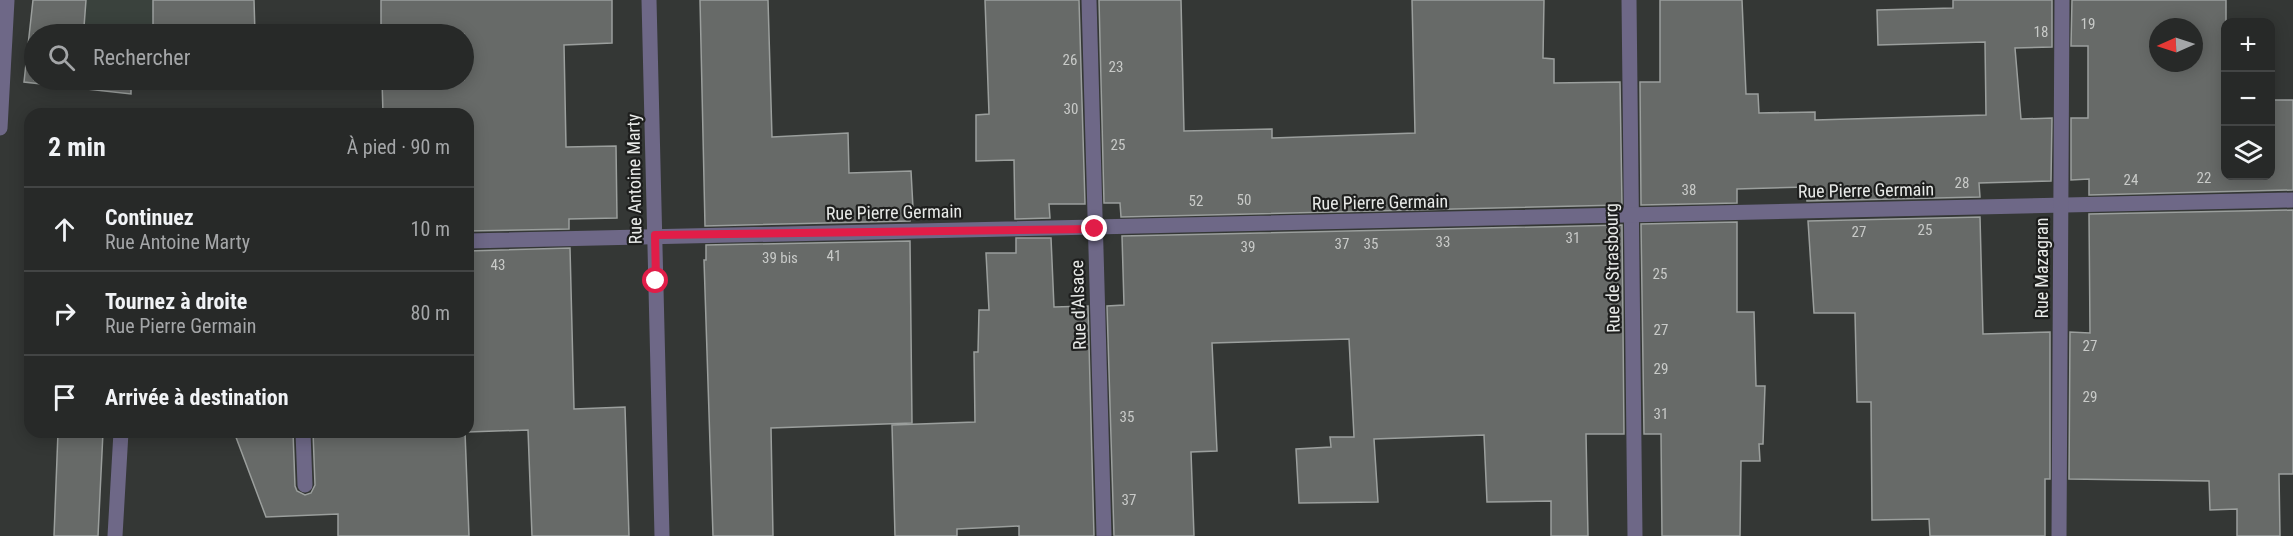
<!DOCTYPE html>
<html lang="fr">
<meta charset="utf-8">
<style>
:root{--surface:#272928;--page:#2f3130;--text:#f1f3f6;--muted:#a4a6a8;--line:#434545}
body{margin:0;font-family:"Roboto Condensed",sans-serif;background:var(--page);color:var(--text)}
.controls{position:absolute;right:18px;top:18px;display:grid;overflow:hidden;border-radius:12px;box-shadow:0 3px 15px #0003}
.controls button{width:54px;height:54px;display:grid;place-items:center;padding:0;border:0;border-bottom:2px solid var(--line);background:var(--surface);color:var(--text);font:30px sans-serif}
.compass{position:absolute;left:2149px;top:18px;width:54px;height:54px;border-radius:50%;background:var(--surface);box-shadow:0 3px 15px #0003;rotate:267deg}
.stop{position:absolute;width:18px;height:18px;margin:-14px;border:4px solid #e11d48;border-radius:50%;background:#fff}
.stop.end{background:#e11d48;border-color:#fff;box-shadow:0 2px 6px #0008}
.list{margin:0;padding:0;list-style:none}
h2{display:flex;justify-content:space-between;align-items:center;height:78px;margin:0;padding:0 24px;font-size:26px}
h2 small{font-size:20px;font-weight:400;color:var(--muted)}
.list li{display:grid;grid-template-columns:39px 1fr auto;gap:18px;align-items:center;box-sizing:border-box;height:84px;padding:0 24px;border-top:2px solid var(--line)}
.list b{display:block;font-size:22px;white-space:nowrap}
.list p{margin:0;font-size:20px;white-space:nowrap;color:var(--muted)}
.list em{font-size:20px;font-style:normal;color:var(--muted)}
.icon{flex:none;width:33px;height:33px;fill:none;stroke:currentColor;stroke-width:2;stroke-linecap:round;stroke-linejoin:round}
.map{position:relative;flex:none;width:2293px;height:536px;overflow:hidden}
.search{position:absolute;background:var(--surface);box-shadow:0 3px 15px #0003;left:24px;top:24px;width:450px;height:66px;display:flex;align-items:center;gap:15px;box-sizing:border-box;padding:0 21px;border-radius:33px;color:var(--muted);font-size:22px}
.panel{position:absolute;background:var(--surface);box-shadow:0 3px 15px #0003;left:24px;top:108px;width:450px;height:330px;border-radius:18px}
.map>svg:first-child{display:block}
.built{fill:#3a423d}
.building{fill:#676a68;stroke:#9b9f9d;stroke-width:1.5;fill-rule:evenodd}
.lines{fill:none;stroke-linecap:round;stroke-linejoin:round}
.minor{stroke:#6e6887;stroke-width:15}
.tertiary{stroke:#6e6887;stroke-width:15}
.route{stroke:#e11d48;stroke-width:8}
.labels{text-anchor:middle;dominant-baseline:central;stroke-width:4.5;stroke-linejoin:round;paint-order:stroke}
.number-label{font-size:15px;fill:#c8cac8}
.street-label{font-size:18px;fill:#e8eae8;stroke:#1d1e1d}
</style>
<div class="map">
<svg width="2293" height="536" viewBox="0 0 2293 536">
<rect width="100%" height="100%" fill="#343735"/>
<polygon class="built" points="33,0 153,0 153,34 34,34 34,80 131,80 131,94 24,82"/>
<g class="building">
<polygon points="33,0 86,0 84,27 130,26 130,34 34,34 34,80 131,80 131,94 24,82"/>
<polygon points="153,0 254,0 255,34 153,34"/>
<polygon points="381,0 612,0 612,43 564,45 566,147 616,146 617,218 569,219 569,229 468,231 468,114 383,114 382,80 464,80 464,34 381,34"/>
<polygon points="700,0 768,0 772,137 848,133 849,173 911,171 913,208 910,208 910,221 705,226"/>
<polygon points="985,0 1079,0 1085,204 1049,204 1050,218 1015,219 1014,160 976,161 976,115 989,114"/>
<polygon points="1099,0 1181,0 1184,131 1272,129 1272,138 1415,133 1412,0 1544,0 1543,58 1554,59 1554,83 1620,82 1622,205 1121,217 1120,203 1104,203"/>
<polygon points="1660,0 1742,0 1746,94 1758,94 1759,113 1815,112 1815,120 1986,115 1985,42 1878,45 1877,10 1953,8 1953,0 2052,0 2052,47 2015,48 2021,119 2052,118 2051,181 1979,183 1980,197 1807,201 1806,187 1737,189 1737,203 1641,205 1640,82 1660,82"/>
<path d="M 2072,0 L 2226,0 L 2226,176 L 2271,176 L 2271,100 L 2293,100 L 2293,190 L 2089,195 L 2089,179 L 2071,180 L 2071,118 L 2088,118 L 2088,46 L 2071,46 ZM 2158,27 L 2194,27 L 2194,63 L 2158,63 Z"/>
<polygon points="2293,210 2293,474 2279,474 2280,536 2237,536 2237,509 2210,510 2209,481 2069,479 2070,332 2090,333 2089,214"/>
<polygon points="1980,217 1983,334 2050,332 2050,479 2045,479 2045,536 1930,536 1929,519 1872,520 1871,402 1857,402 1855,313 1814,313 1808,221"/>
<polygon points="1737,222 1737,312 1754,312 1756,386 1765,386 1763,444 1759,444 1760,461 1741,461 1740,536 1662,536 1661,434 1644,434 1641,224"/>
<polygon points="1622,225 1624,434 1586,434 1588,536 1551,536 1551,501 1487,502 1484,435 1374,439 1378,502 1299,503 1296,449 1331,447 1330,437 1354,437 1349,339 1212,343 1217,451 1191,452 1194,536 1114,536 1107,306 1124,305 1122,236"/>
<polygon points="1016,238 1051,238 1054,307 1088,306 1094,536 1019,536 1019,526 957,529 957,536 895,536 892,425 975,422 974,352 978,352 979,310 989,310 986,253 1016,253"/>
<polygon points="910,241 912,423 771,428 773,536 713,536 704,260 706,260 706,245"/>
<polygon points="570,248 574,409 625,407 629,536 532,536 528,430 468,432 468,251"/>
<polygon points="58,432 103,432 98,536 54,536"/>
<polygon points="234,432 293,432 295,486 297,491 305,495 311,493 315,485 313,432 465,432 469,536 338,536 338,514 266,517"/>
</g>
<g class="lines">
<g class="minor">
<polyline points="1089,0 1104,536"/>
<polyline points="1629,0 1635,536"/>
<polyline points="0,128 7,0"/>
<polyline points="468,241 2293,200"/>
<polyline points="303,432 305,485"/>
<polyline points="115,536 121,432"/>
<polyline points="2059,536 2062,0"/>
</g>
<polyline class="tertiary" points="649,0 662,536"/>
</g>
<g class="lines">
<polyline class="route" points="656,281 655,235 1095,229"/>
</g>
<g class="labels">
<g class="number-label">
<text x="2088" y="24">19</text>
<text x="2041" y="32">18</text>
<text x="1070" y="60">26</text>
<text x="1116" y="67">23</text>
<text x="1071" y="109">30</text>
<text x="1118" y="145">25</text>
<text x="2204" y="178">22</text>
<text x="2131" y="180">24</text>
<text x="1962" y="183">28</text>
<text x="1689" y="190">38</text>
<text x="1244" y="200">50</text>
<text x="1196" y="201">52</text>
<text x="1925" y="230">25</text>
<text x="1859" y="232">27</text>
<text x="1573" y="238">31</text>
<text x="1443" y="242">33</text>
<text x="1342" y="244">37</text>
<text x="1371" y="244">35</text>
<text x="1248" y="247">39</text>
<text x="834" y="256">41</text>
<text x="780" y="258">39 bis</text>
<text x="498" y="265">43</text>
<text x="1660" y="274">25</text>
<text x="1661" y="330">27</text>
<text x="2090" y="346">27</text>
<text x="1661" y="369">29</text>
<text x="2090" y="397">29</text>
<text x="1661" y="414">31</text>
<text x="1127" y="417">35</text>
<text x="1129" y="500">37</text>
</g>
<g class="street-label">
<text transform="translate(634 179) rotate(-91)">Rue Antoine Marty</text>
<text transform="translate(1866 190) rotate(-1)">Rue Pierre Germain</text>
<text transform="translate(1380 202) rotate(-1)">Rue Pierre Germain</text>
<text transform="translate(894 212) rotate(-1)">Rue Pierre Germain</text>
<text transform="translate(1612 268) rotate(-91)">Rue de Strasbourg</text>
<text transform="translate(2041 268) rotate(-90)">Rue Mazagran</text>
<text transform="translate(1078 305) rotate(-92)">Rue d'Alsace</text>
</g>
</g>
</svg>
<div class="controls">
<button>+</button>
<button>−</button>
<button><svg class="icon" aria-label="layers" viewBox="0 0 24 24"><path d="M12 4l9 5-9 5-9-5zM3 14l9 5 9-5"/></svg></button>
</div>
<svg class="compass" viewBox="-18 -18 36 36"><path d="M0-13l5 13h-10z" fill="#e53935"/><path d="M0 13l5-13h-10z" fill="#a4a6a8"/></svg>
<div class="stop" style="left:656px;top:281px"></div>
<div class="stop end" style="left:1095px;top:229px"></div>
<div class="search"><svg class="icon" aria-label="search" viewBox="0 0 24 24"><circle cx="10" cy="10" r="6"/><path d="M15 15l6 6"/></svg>Rechercher</div>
<section class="panel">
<h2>2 min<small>À pied · 90 m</small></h2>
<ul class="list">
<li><svg class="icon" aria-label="ahead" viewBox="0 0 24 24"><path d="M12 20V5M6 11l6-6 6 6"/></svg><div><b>Continuez</b><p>Rue Antoine Marty</p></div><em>10 m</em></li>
<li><svg class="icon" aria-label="right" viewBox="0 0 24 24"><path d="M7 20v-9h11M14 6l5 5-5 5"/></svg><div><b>Tournez à droite</b><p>Rue Pierre Germain</p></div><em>80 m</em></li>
<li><svg class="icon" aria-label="arrive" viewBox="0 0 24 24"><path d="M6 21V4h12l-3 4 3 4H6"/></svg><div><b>Arrivée à destination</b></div></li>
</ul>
</section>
</div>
